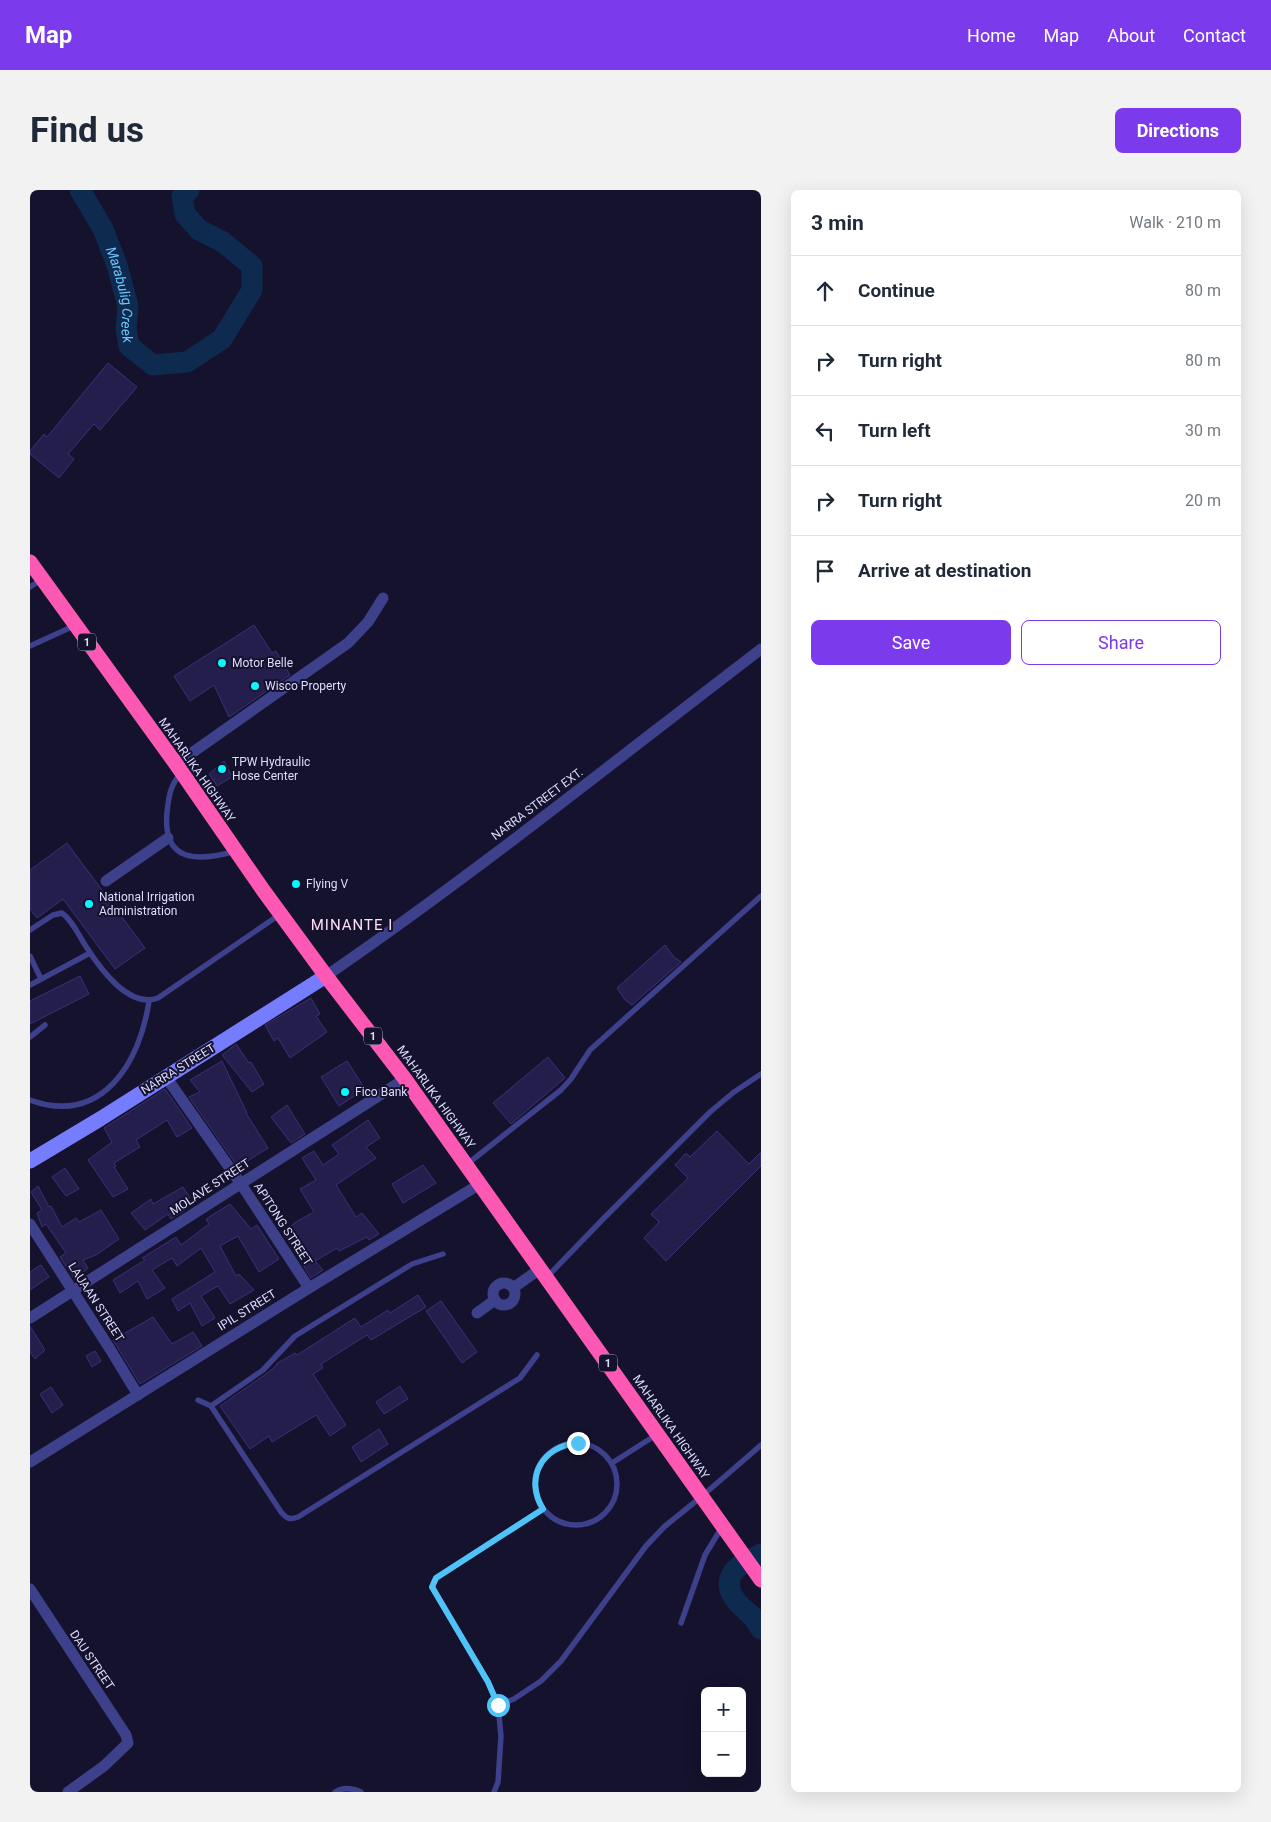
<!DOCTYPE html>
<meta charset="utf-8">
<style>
:root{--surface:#fff;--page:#f2f2f3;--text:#1f2937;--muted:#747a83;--line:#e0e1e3;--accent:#7c3aed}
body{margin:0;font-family:Roboto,sans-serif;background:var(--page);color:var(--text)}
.controls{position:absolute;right:15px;bottom:15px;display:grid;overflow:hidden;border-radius:8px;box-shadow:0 5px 20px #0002}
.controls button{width:45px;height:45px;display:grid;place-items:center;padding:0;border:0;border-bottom:1px solid var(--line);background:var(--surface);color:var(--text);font:25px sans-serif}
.stop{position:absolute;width:15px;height:15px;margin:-11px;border:4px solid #4fc3f7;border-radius:50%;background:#fff}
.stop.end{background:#4fc3f7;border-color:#fff;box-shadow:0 1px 5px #0008}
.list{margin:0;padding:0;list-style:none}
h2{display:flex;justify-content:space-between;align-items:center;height:65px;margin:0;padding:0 20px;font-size:21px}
h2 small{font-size:16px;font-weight:400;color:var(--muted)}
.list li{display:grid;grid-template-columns:32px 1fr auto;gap:15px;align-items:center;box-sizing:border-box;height:70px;padding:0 20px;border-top:1px solid var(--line)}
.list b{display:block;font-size:19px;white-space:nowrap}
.list em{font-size:16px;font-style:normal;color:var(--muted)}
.actions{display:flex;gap:10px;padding:15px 20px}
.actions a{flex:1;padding:11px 0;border:1px solid var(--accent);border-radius:8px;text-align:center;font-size:18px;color:var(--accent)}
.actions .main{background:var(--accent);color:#fff}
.icon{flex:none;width:28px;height:28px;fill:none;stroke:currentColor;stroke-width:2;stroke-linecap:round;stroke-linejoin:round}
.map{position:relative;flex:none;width:731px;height:1602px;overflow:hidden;border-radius:8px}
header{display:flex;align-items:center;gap:30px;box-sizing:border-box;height:70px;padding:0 25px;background:var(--accent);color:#fff}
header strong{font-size:24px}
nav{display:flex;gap:28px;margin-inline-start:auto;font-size:18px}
.intro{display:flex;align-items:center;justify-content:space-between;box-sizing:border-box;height:120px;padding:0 30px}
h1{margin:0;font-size:35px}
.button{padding:12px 22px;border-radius:8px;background:var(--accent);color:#fff;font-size:18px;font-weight:700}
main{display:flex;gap:30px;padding:0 30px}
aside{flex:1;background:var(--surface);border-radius:8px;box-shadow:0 5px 20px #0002}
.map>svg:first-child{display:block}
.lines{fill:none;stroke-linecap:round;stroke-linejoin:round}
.river{stroke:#0e2a4f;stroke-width:21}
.building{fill:#241e4d;stroke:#393078}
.lane{stroke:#3d408a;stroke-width:5.5}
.street{stroke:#3d408a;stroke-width:11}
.secondary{stroke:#757cfe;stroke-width:15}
.highway{stroke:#fd59b4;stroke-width:15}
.route{stroke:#4fc3f7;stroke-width:6}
.poi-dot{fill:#0bf7fd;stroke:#14122c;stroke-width:2}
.labels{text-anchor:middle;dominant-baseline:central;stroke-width:4;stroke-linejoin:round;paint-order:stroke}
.shield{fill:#14122c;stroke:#a1a0c0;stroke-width:1}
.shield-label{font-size:11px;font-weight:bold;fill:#deddff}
.poi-label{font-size:12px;fill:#deddff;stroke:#14122c;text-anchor:start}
.street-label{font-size:12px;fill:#deddff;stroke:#14122c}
.water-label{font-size:14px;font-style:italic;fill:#6cc5fe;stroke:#14122c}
.quarter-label{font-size:15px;letter-spacing:1px;fill:#ffdff5;stroke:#14122c}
</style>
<header>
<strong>Map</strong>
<nav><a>Home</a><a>Map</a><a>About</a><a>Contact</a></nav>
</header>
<div class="intro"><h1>Find us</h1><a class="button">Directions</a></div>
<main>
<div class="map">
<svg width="731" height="1602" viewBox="0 0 731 1602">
<rect width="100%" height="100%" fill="#14122c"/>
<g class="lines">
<g class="river">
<path id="s1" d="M 50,0 L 73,39 L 87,75 L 98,116 L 96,139 L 99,156 L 123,175 L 157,172 L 192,149 L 222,100 L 222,76 L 193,52 L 169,40 L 155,24 L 152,6 L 159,0"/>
<path d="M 731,1364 C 722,1369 707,1375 702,1384 C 692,1401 711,1417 722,1426 C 725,1430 728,1435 731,1439"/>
</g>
</g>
<g class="building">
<polygon points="78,173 107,197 70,240 64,234 38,264 44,269 29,288 0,264 0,261 14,244 17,247"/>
<polygon points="224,435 242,463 246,461 260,485 199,527 184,495 160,511 144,486"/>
<polygon points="194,571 202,587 187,596 179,584"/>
<polygon points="37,653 115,758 85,779 33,709 7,728 0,719 0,680"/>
<polygon points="635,755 644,767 651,772 602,815 595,810 587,798"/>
<polygon points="50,786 59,804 0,834 0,811"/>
<polygon points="281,808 290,824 286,826 297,842 260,868 248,848 244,851 235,835"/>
<polygon points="206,854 219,873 221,872 234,894 222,902 192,865"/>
<polygon points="518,867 535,888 481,934 463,913"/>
<polygon points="192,871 217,923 216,923 238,958 208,977 159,907 170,902 160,890"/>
<polygon points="317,871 335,899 309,916 291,887"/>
<polygon points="135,899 162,938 147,947 137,930 106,950 110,957 84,973 86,976 84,977 98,999 83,1007 58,970 82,952 74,938"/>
<polygon points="257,915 275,944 261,953 241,927"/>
<polygon points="338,930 350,948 336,957 346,968 306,995 326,1027 332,1023 349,1044 339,1050 337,1047 309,1061 307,1058 285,1071 293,1080 281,1088 253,1042 264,1034 264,1033 284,1022 270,999 286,990 272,968 284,961 293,975 309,964 302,955"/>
<polygon points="687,941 719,974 731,962 731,976 636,1071 614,1048 629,1032 621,1024 658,988 645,975 656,963 660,967"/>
<polygon points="393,975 406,993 373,1013 362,994"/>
<polygon points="35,978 49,999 36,1006 22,987"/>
<polygon points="8,996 19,1017 21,1016 32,1037 46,1028 49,1032 71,1020 89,1049 66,1065 53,1070 58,1078 45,1090 30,1067 36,1063 16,1034 12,1037 7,1023 12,1020 1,1002"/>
<polygon points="153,997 160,1008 151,1013 155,1020 141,1029 138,1024 115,1040 101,1023 121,1009 123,1014"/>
<polygon points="200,1014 221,1039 227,1035 249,1069 229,1082 208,1046 190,1056 206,1086 209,1084 224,1100 200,1114 188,1096 171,1106 185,1128 172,1136 160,1113 148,1121 142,1109 185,1082 171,1058 147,1076 142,1068 122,1080 135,1098 117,1109 108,1091 90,1103 83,1090 115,1070 112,1068 146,1047 151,1055 179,1034 176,1029"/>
<polygon points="11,1075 19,1087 0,1100 0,1082"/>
<polygon points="388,1105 396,1117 341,1150 337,1145 291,1174 293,1178 283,1184 316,1235 300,1246 286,1225 242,1252 239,1246 220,1259 190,1216 236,1184 247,1175 246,1174 265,1163 267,1165 325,1128 331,1137 358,1120 360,1123"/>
<polygon points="411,1111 447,1162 432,1173 396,1121"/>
<polygon points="123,1127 142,1154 163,1142 172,1156 110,1194 83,1150"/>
<polygon points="0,1136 15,1160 5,1169 0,1162"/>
<polygon points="65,1161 71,1171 62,1177 56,1166"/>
<polygon points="370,1196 378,1209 354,1224 346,1212"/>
<polygon points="21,1197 33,1215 22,1223 10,1204"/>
<polygon points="349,1239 358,1254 331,1272 322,1257"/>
</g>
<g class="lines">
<g class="lane">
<polyline points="0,397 11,390"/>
<polyline points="0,456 46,435"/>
<path d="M 151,583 C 140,596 139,605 137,622 C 132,673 168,672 206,661"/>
<path d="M 0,740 L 23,725 L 32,723 C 42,730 48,744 55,755 C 69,777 98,819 128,808 L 249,725"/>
<polyline points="0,766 11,789"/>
<polyline points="0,795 60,763"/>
<polyline points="0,847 15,835"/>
<path d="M 0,910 C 72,936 110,873 119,811"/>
<polyline points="436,975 531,900 541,889 560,860 731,706"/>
<polyline points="518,1086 574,1028 680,922 704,902 731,884"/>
<polyline points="168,1210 181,1216 233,1180 265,1146 382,1074 413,1064"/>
<path d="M 181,1216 L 251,1322 C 257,1329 260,1330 268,1327 L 490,1188 L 507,1165"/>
<circle cx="546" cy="1294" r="41"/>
<polyline points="582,1273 626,1245"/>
<polyline points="651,1433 675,1365 692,1337"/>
<polyline points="468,1515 484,1509 511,1491 531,1471 616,1356 634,1337 671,1307 731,1255"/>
<path d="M 305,1602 C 313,1597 322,1598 331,1602"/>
<polyline points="464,1602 468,1592 471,1546 468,1515 458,1492 402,1397 406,1388 513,1319"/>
</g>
<g class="street">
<polyline points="146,574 318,453 338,432 353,408"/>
<polyline points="76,691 138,648"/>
<path d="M 296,786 C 446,683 587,569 731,459"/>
<polyline points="136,887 211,994 279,1098"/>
<polyline points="0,1034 80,1159 108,1205"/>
<circle cx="474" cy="1104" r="11"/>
<polyline points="483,1098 510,1079"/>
<polyline points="447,1123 465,1110"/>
<polyline points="0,1128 375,889"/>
<polyline points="0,1272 279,1098 450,994"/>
<polyline points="0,1399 96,1545 98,1553 74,1576 38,1602"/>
</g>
<polyline class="secondary" points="0,971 70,929 296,786"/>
<polyline class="highway" points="0,372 146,574 233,700 296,786 375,889 731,1390"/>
</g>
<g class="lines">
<path class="route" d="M 468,1515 L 458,1492 L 402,1397 L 406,1388 L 513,1319 C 494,1288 512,1256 548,1253"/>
</g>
<g class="poi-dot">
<circle cx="192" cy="473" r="5"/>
<circle cx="225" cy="496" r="5"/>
<circle cx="192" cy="579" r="5"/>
<circle cx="266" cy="694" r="5"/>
<circle cx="59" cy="714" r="5"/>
<circle cx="315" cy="902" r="5"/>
</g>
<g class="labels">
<g class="shield">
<rect x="48" y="443.5" width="18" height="17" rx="4"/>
<rect x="334" y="837.5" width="18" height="17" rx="4"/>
<rect x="569" y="1164.5" width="18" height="17" rx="4"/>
</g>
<g class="shield-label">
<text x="57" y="452">1</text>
<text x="343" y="846">1</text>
<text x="578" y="1173">1</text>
</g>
<g class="poi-label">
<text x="202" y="473">Motor Belle</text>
<text x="235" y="496">Wisco Property</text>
<text x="202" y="572">TPW Hydraulic<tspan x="202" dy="14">Hose Center</tspan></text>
<text x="276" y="694">Flying V</text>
<text x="69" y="707">National Irrigation<tspan x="69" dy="14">Administration</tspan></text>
<text x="325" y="902">Fico Bank</text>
</g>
<g class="street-label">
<text transform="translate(167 580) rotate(55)">MAHARLIKA HIGHWAY</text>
<text transform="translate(507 614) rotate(-37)">NARRA STREET EXT.</text>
<text transform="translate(148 879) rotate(-32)">NARRA STREET</text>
<text transform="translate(406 907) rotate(54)">MAHARLIKA HIGHWAY</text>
<text transform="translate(180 997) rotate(-33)">MOLAVE STREET</text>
<text transform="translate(253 1034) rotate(57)">APITONG STREET</text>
<text transform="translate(66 1112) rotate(57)">LAUAAN STREET</text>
<text transform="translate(217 1120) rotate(-32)">IPIL STREET</text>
<text transform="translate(641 1237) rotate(55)">MAHARLIKA HIGHWAY</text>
<text transform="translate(62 1470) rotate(56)">DAU STREET</text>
</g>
<g class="water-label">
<text stroke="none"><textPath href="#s1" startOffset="114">Marabulig Creek</textPath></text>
</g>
<g class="quarter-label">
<text x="322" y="735">MINANTE I</text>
</g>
</g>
</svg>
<div class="controls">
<button>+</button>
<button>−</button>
</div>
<div class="stop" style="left:468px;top:1515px"></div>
<div class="stop end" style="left:548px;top:1253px"></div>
</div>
<aside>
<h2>3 min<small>Walk · 210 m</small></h2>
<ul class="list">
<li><svg class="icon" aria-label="ahead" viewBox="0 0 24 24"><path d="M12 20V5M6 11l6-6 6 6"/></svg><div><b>Continue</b></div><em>80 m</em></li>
<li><svg class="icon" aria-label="right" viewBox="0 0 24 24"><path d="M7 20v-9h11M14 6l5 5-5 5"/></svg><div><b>Turn right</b></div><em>80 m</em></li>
<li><svg class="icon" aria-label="left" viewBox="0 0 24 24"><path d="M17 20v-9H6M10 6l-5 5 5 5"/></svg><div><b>Turn left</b></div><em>30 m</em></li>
<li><svg class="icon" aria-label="right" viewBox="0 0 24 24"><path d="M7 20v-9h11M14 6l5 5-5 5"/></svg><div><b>Turn right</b></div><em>20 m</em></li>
<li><svg class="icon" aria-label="arrive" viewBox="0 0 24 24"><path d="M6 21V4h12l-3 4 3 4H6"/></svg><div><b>Arrive at destination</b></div></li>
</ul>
<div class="actions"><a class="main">Save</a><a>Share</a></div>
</aside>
</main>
